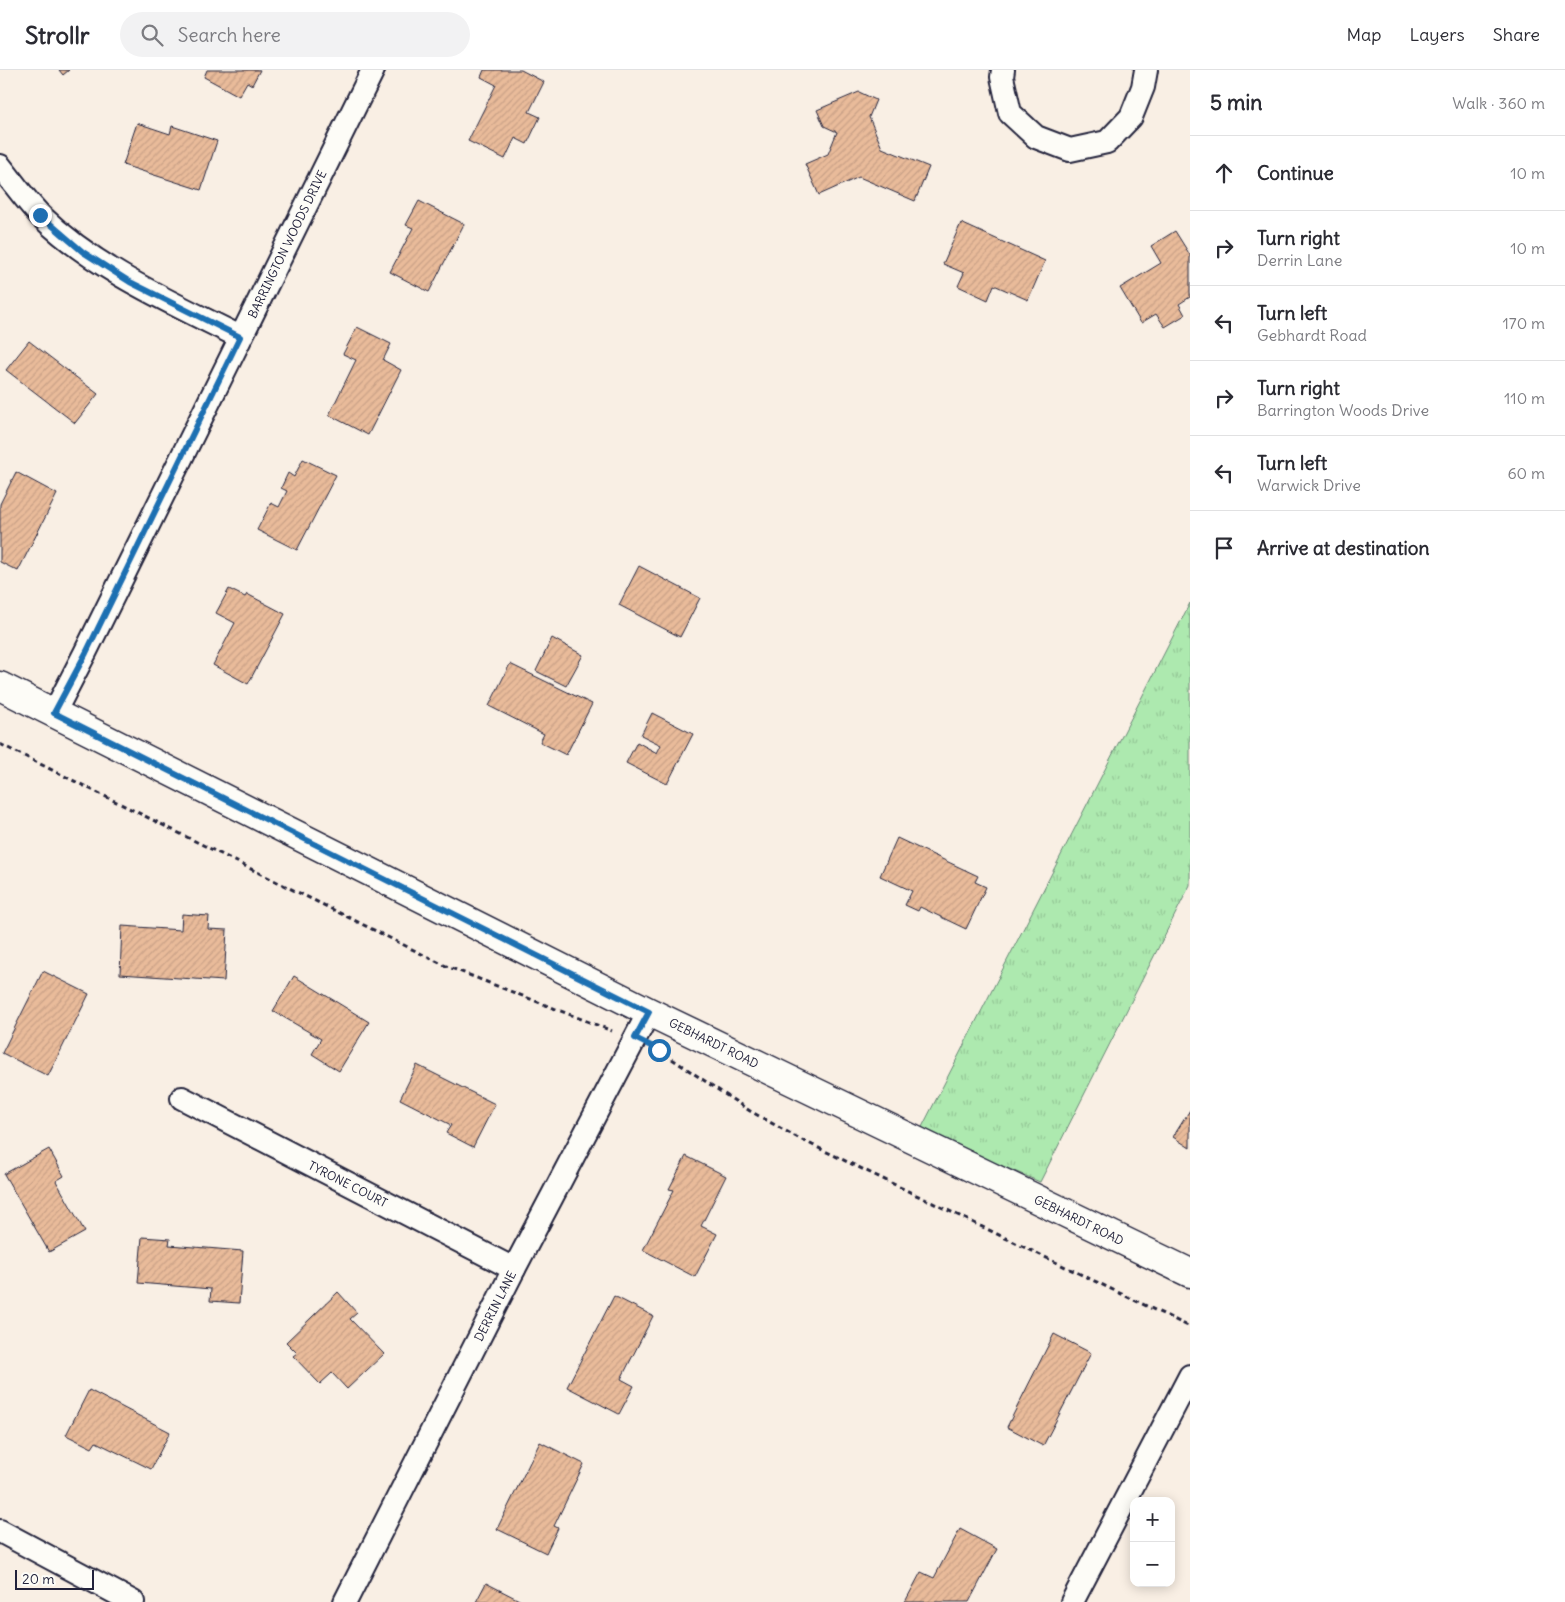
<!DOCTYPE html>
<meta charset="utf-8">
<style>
:root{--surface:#fff;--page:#f2f2f3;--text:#2b2b33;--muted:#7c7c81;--line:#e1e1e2}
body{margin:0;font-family:Delius,sans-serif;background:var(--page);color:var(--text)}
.controls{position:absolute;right:15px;bottom:15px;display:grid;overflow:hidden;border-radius:10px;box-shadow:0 2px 12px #0003}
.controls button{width:45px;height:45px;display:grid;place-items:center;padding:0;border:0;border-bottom:1px solid var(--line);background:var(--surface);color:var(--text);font:25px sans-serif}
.scale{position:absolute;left:15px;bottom:12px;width:79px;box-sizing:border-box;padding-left:5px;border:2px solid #22223b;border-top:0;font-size:14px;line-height:18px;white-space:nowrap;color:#22223b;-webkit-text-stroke:4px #fdfcf7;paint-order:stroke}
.stop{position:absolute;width:15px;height:15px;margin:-11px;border:4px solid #1f6fb2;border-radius:50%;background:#fff}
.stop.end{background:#1f6fb2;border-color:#fff;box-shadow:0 1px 5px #0008}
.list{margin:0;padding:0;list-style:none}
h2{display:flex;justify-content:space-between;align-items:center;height:65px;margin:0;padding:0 20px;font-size:21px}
h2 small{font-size:16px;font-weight:400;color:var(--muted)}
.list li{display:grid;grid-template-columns:32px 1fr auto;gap:15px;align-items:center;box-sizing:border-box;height:75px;padding:0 20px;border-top:1px solid var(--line)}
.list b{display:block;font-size:19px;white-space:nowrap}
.list p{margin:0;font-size:16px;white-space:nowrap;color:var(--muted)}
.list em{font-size:16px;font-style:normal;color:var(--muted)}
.icon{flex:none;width:28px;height:28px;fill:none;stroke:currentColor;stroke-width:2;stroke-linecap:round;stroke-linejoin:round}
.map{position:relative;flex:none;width:1190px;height:1532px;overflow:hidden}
header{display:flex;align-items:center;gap:30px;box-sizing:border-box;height:70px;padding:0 25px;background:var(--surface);border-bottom:1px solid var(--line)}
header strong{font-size:24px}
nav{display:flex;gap:28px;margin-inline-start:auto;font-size:18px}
.search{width:350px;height:45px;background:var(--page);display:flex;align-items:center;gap:12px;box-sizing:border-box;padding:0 18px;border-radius:28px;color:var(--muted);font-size:19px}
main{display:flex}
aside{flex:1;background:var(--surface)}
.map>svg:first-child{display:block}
.grass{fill:url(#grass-tufts);stroke:#688675}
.building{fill:url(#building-hatch);stroke:#22223b}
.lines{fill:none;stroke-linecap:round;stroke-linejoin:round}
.street-casing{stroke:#22223b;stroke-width:26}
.secondary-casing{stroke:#22223b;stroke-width:31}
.path{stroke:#22223b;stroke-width:3;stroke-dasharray:5 4;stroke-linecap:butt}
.street{stroke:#fdfcf7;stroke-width:22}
.secondary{stroke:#fdfcf7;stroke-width:28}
.route{stroke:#1f6fb2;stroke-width:6}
.labels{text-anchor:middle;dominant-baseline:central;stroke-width:4;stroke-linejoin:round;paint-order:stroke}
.street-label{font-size:12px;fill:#22223b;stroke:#fdfcf7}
</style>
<header>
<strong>Strollr</strong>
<div class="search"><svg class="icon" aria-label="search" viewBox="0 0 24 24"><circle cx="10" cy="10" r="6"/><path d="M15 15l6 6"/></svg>Search here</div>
<nav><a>Map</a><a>Layers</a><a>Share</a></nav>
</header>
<main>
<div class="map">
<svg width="1190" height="1532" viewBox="0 0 1190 1532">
<defs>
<pattern id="grass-tufts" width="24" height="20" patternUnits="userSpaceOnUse" patternTransform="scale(1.25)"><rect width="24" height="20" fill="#ade9af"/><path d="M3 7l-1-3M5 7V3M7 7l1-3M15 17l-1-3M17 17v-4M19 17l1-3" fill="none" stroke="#95c897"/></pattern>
<pattern id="building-hatch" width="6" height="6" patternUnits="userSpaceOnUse" patternTransform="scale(1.25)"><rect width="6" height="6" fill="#e9bb9a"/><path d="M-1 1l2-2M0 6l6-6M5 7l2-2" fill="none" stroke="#c8a086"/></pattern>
</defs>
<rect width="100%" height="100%" fill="#f9efe4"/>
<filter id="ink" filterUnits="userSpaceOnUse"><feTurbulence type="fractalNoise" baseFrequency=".02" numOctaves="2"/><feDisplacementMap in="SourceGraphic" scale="10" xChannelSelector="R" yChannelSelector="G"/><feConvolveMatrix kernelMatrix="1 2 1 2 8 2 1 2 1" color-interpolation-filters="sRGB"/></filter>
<g filter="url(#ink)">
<polygon class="grass" points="1190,533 1190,815 1040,1112 920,1061"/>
<g class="building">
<polygon points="59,0 69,0 63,5"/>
<polygon points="207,0 260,0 252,15 247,12 239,26 204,7"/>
<polygon points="484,0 521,0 544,12 529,42 540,47 527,74 515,68 505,89 468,71 496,15 481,7"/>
<polygon points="859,22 876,30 869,47 882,78 929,97 915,131 859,107 819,125 805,94 828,84 837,62 824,56 817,40"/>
<polygon points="137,53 170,64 172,56 217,71 201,120 123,95"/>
<polygon points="419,131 464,154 429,222 390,202 413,158 406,155"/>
<polygon points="961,153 1045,191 1028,230 994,215 988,230 958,216 964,203 943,194"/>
<polygon points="1175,161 1190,185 1190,227 1179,234 1185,245 1165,257 1156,244 1141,253 1120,218 1161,193 1151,176"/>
<polygon points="357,257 391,274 383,290 401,300 368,365 329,345 356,290 343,284"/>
<polygon points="29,271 98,324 75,353 6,300"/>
<polygon points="303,389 336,405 297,480 257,460 271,433 279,437 287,421 281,418 288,403 294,407"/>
<polygon points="16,402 57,424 18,501 0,492 0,434"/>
<polygon points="639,496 700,528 680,567 619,535"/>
<polygon points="229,519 245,527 247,524 285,544 248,614 213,595 235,553 216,543"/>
<polygon points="552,568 583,585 566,616 536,601"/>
<polygon points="510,594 592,634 566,685 540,672 544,664 489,636"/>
<polygon points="652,643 693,664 667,714 626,693 637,672 657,683 661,675 641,665"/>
<polygon points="897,768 978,806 975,812 986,817 966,859 920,837 918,841 905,835 912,821 880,806"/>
<polygon points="182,844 209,846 208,859 227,860 224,911 120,904 122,856 181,860"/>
<polygon points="43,901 89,924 48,1006 2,983"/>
<polygon points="294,906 369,952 339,1001 312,984 321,969 273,941"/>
<polygon points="417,995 495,1034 473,1077 446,1063 451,1055 400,1029"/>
<polygon points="1190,1040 1190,1078 1173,1067"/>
<polygon points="49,1079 64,1106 56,1111 85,1162 49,1182 4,1104"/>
<polygon points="686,1086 726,1106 701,1156 717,1164 695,1207 643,1180 674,1120 669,1119"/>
<polygon points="142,1167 170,1169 169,1175 243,1181 239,1233 210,1231 211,1219 138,1213"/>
<polygon points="338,1222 357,1243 350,1249 384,1284 347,1319 332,1303 320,1314 293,1286 297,1283 286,1272"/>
<polygon points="614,1226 653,1246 621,1309 634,1316 619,1344 567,1317"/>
<polygon points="1054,1264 1091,1283 1043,1376 1007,1357"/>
<polygon points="89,1320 170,1362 151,1399 96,1372 92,1378 66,1365"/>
<polygon points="540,1372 584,1394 554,1456 558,1458 546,1483 497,1459"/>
<polygon points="960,1459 997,1479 969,1532 905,1532 921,1502 934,1508"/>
<polygon points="486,1513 523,1532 476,1532"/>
</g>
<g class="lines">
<g class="street-casing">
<g id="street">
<polyline points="1003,0 1002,7 1010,43 1036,67 1070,80 1107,72 1131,47 1143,17 1146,0"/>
<path d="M 0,96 C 13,112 26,131 41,146 C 98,201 171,232 240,267"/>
<polyline points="54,643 85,583 373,0"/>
<polyline points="182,1028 514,1199"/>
<polyline points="0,1461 133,1532"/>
<polyline points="345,1532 514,1199 649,942"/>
<polyline points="1072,1532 1190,1306"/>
</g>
</g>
<g class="secondary-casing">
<polyline id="secondary" points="0,616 649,942 1190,1203"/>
</g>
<g class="path">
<polyline points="0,674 446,896 612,961"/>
<polyline points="657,979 750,1041 800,1069 1190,1257"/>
</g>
<use href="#street" class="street"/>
<use href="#secondary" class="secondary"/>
</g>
</g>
<g class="lines" filter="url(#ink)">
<polyline class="route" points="40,145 83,182 130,212 240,267 86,583 54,643 649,942 635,968 659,980"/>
</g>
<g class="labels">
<g class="street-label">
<text transform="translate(287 174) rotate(-64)">BARRINGTON WOODS DRIVE</text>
<text transform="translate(714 973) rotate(26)">GEBHARDT ROAD</text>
<text transform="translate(348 1114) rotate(27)">TYRONE COURT</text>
<text transform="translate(1079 1150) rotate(26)">GEBHARDT ROAD</text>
<text transform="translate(495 1236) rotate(-63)">DERRIN LANE</text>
</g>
</g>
</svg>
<div class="controls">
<button>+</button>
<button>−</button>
</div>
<div class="scale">20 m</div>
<div class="stop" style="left:659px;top:980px"></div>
<div class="stop end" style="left:40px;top:145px"></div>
</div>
<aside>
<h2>5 min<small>Walk · 360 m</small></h2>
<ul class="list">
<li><svg class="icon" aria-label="ahead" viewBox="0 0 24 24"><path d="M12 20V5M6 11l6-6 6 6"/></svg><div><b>Continue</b></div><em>10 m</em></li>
<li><svg class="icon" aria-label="right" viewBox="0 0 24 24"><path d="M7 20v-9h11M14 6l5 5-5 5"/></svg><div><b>Turn right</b><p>Derrin Lane</p></div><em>10 m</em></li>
<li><svg class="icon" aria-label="left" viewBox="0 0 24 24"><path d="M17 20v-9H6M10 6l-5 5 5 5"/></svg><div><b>Turn left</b><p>Gebhardt Road</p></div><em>170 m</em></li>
<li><svg class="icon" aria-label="right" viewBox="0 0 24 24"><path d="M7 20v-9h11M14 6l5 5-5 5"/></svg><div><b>Turn right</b><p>Barrington Woods Drive</p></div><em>110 m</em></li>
<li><svg class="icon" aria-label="left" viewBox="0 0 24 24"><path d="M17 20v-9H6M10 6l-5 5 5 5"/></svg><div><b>Turn left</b><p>Warwick Drive</p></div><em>60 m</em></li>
<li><svg class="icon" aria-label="arrive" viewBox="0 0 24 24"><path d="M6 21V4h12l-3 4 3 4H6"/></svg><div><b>Arrive at destination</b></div></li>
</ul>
</aside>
</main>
